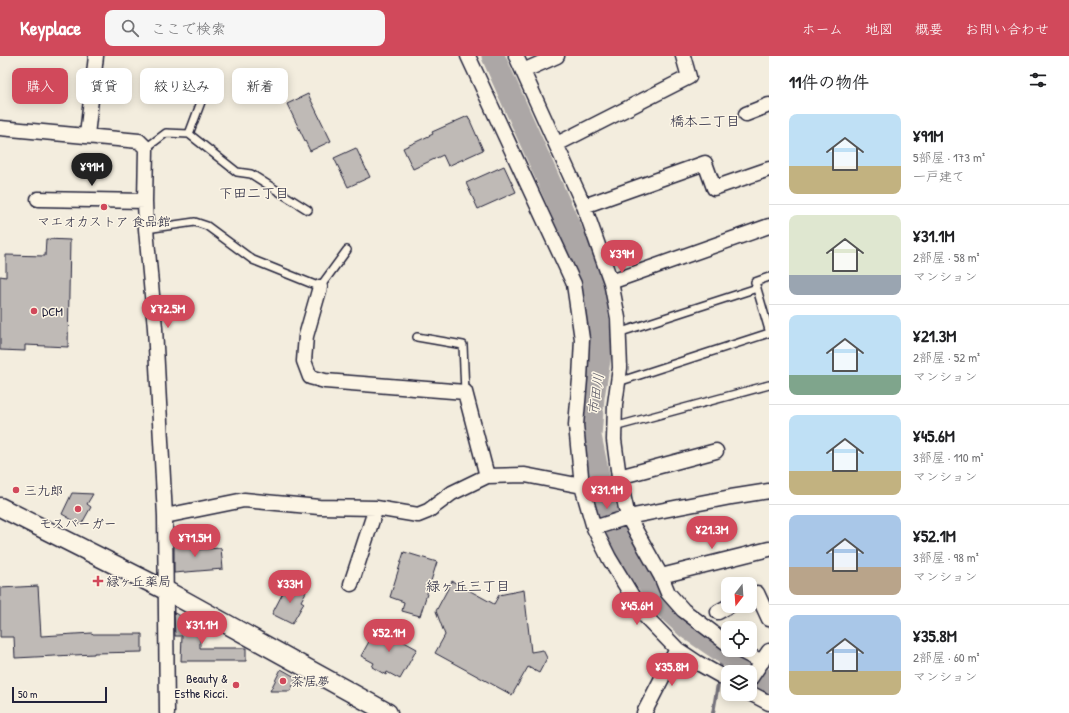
<!DOCTYPE html>
<html lang="ja">
<head>
<meta charset="utf-8">
<style>
  body { margin:0; font-family:"Patrick Hand","Klee One",sans-serif; background:#f6f6f6; color:#202124; height:100vh; display:flex; flex-direction:column; font-size:15px; white-space:nowrap }
  * { box-sizing:border-box; margin:0 }
  p { font-size:13px; color:#757577 }
  .icon { flex:none; width:22px; height:22px; fill:none; stroke:currentColor; stroke-width:2; stroke-linecap:round; stroke-linejoin:round }
  .map { position:relative; flex:1; overflow:hidden }
  .drawer { display:flex; flex-direction:column; background:#fff; width:300px }
  .drawer>* { flex:none }
  .top-card { position:absolute; left:12px; top:12px; width:380px; height:36px; display:flex; gap:8px }
  .needle { width:26px; rotate:197deg }
  .tools { position:absolute; left:721px; top:521px; display:grid; gap:8px }
  .tools a { display:grid; place-items:center; width:36px; height:36px; border-radius:8px; background:#fff; box-shadow:0 2px 10px #0003; font-size:20px }
  .scale { position:absolute; left:12px; bottom:10px; width:95px; box-sizing:border-box; padding-left:4px; border:2px solid #22223b; border-top:0; font-size:11px; line-height:14px; white-space:nowrap; color:#22223b; -webkit-text-stroke:3px #fcf5e5; paint-order:stroke }
  .price { position:absolute; translate:-50% -34px; padding:0 9px; border-radius:14px; background:#d1495b; color:#fff; font-size:13px; line-height:26px; filter:drop-shadow(0 1px 2px #0008) }
  .price::after { content:''; position:absolute; left:50%; top:24px; width:12px; height:9px; margin-left:-6px; background:inherit; clip-path:polygon(0 0,100% 0,50% 100%) }
  .price.current { background:#222; color:#fff }
  ul { padding:0; list-style:none }
  li { display:flex; align-items:center; gap:12px; height:100px; padding:0 20px }
  li+li { border-top:1px solid #e0e0e0 }
  li span { display:grid; place-items:center; flex:none; width:112px; height:80px; border-radius:8px; color:#555 }
  li>.icon { margin-inline-start:auto }
  span .icon { width:48px; height:48px; fill:#fffc; stroke-width:1 }
  li b { font-size:17px }
  h2 { display:flex; justify-content:space-between; align-items:center; height:48px; padding:0 20px; font-size:17px }
  .chip { padding:0 14px; border-radius:8px; background:#fff; box-shadow:0 2px 10px #0003; font-size:14px; line-height:36px }
  .chip.current { background:#d1495b; color:#fff }
  header { display:flex; align-items:center; gap:24px; box-sizing:border-box; height:56px; padding:0 20px; background:#d1495b; color:#fff }
  header strong { font-size:19px }
  nav { display:flex; gap:22px; margin-inline-start:auto; font-size:14px }
  .search { width:280px; height:36px; background:#f6f6f6; display:flex; align-items:center; gap:10px; box-sizing:border-box; padding:0 14px; border-radius:8px; color:#757577; font-size:15px }
  main { display:flex; flex:1; min-height:0 }
  .map>svg:first-child { display:block }
  .lines { fill:none; stroke-linecap:round; stroke-linejoin:round }
  .stream { stroke:#75727b; stroke-width:4 }
  .river { stroke:#aca7a6; stroke-width:23 }
  .building { fill:#bfbab6; stroke:#22223b }
  .service-casing { stroke:#22223b; stroke-width:10 }
  .minor-casing { stroke:#22223b; stroke-width:17 }
  .tertiary-casing { stroke:#22223b; stroke-width:21 }
  .service { stroke:#fcf5e5; stroke-width:7 }
  .minor { stroke:#fcf5e5; stroke-width:14 }
  .tertiary { stroke:#fcf5e5; stroke-width:18 }
  .poi-dot { fill:#d1495b; stroke:#fcf5e5; stroke-width:1.5 }
  .labels { text-anchor:middle; dominant-baseline:central; stroke-width:3; stroke-linejoin:round; paint-order:stroke }
  .poi-label { font-size:13px; fill:#22223b; stroke:#fcf5e5; text-anchor:start }
  .neighbourhood-label { font-size:14px; fill:#22223b; stroke:#fcf5e5 }
  .water-label { font-size:14px; font-style:italic; fill:#525160; stroke:#fcf5e5 }
</style>
</head>
<body>
<header>
<strong>Keyplace</strong>
<div class="search"><svg class="icon" aria-label="search" viewBox="0 0 24 24"><circle cx="10" cy="10" r="6"/><path d="M15 15l6 6"/></svg>ここで検索</div>
<nav><a>ホーム</a><a>地図</a><a>概要</a><a>お問い合わせ</a></nav>
</header>
<main>
<div class="map">
<svg width="769" height="657" viewBox="0 0 769 657">
  <rect width="100%" height="100%" fill="#f3edde"/>
  <filter id="ink" filterUnits="userSpaceOnUse"><feTurbulence type="fractalNoise" baseFrequency=".025" numOctaves="2"/><feDisplacementMap in="SourceGraphic" scale="8" xChannelSelector="R" yChannelSelector="G"/><feConvolveMatrix kernelMatrix="1 2 1 2 8 2 1 2 1" color-interpolation-filters="sRGB"/></filter>
  <g filter="url(#ink)">
    <g class="lines">
      <path class="stream" d="M720,615L723,596
        M713,657L719,622"/>
      <path class="river" d="M493,0L593,224L601,292L593,341L590,380L605,453L625,492L662,548L688,572L769,627"/>
    </g>
    <path class="building" d="M308,38L331,85L310,95L287,48Z
      M468,60L483,94L448,110L443,99L413,113L403,92L433,78L432,76Z
      M356,92L370,121L348,131L334,102Z
      M504,110L516,136L478,153L466,127Z
      M46,183L70,184L68,291L25,289V295L0,294V220L6,221V199L45,200Z
      M72,437L93,438L87,448L91,451L81,469L62,458Z
      M190,481L191,494L221,492L223,513L174,517V482Z
      M404,496L437,506L420,560L402,555L404,546L390,541Z
      M452,525L494,548L499,539L524,534L531,596L543,594L547,602L539,617L528,611L512,639L435,597L445,579L436,555Z
      M288,527L306,536L301,545L304,547L292,568L272,558Z
      M38,530L41,580L92,577L93,578H142V596L94,597V598L15,602L14,581H0V532Z
      M174,557L200,568V592H246V605H181L182,580H175Z
      M377,571L417,593L400,623L387,616L386,619L372,611L374,607L361,600Z
      M281,613L297,622L290,635H270Z"/>
    <g class="lines">
      <defs>
        <path id="service" d="M189,78L204,38
          M146,92L166,77L189,78L237,116L251,118L308,154
          M146,173L195,166L207,170L253,204L320,231L347,194
          M769,221L755,226L769,274
          M618,277L757,232
          M417,281L463,289L465,336
          M618,326L769,277
          M614,371L769,329"/>
        <path id="minor" d="M468,0L574,228L582,283L580,323L576,369L582,430L594,472L609,502L643,558L677,593L698,607L728,624
          M516,0L584,150L611,226L618,262L620,312L615,348L614,384L619,421L628,461L661,520L668,537L683,554L728,588
          M523,15L557,0
          M746,58L769,49
          M0,72L139,85L146,92L145,145L146,173L155,272L165,460L167,657
          M87,79L96,0
          M557,88L689,21L683,0
          M38,143L145,145
          M584,150L705,107L714,132L769,113
          M611,226L769,170
          M320,231L306,280L304,305L310,321L325,325L465,336L487,420
          M619,421L716,395
          M165,460L244,444L319,451L376,452L418,459L428,455L452,437L487,420L525,419L582,430
          M594,472L628,461L731,441L769,435
          M661,520L769,493
          M351,528L376,452
          M750,540L757,537L769,563
          M718,556L729,550
          M739,594L762,606
          M750,623L769,595
          M750,637L769,647
          M644,657L677,593"/>
        <path id="tertiary" d="M0,451L167,535L388,657"/>
      </defs>
      <use href="#service" class="service-casing"/>
      <use href="#minor" class="minor-casing"/>
      <use href="#tertiary" class="tertiary-casing"/>
      <use href="#service" class="service"/>
      <use href="#minor" class="minor"/>
      <use href="#tertiary" class="tertiary"/>
    </g>
  </g>
  <g class="poi-dot">
    <circle cx="104" cy="151" r="4"/>
    <circle cx="34" cy="255" r="4"/>
    <circle cx="16" cy="434" r="4"/>
    <circle cx="78" cy="453" r="4"/>
    <path d="M96 519h4v4h4v4h-4v4h-4v-4h-4v-4h4z"/>
    <circle cx="283" cy="625" r="4"/>
    <circle cx="236" cy="629" r="4"/>
  </g>
  <g class="labels">
    <g class="poi-label">
      <text x="104" y="165" text-anchor="middle">マエオカストア 食品館</text>
      <text x="42" y="255">DCM</text>
      <text x="24" y="434">三九郎</text>
      <text x="78" y="467" text-anchor="middle">モスバーガー</text>
      <text x="106" y="525">緑ヶ丘薬局</text>
      <text x="228" y="622" text-anchor="end">Beauty &amp;<tspan x="228" dy="15">Esthe Ricci.</tspan></text>
      <text x="291" y="625">茶居夢</text>
    </g>
    <g class="neighbourhood-label">
      <text x="705" y="64">橋本二丁目</text>
      <text x="254" y="136">下田二丁目</text>
      <text x="468" y="529">緑ヶ丘三丁目</text>
    </g>
    <g class="water-label">
      <text transform="translate(595 338) rotate(-82)">市田川</text>
    </g>
  </g>
</svg>
<div class="tools">
<a><svg class="needle" viewBox="-14 -14 28 28"><path d="M0-13l5 13h-10z" fill="#e53935"/><path d="M0 13l5-13h-10z" fill="#757577"/></svg></a>
<a><svg class="icon" aria-label="locate" viewBox="0 0 24 24"><circle cx="12" cy="12" r="6"/><path d="M12 2v4M12 18v4M2 12h4M18 12h4"/></svg></a>
<a><svg class="icon" aria-label="layers" viewBox="0 0 24 24"><path d="M12 4l9 5-9 5-9-5zM3 14l9 5 9-5"/></svg></a>
</div>
<div class="scale">50 m</div>
<b class="price current" style="left:92px;top:131px">¥91M</b>
<b class="price" style="left:622px;top:218px">¥39M</b>
<b class="price" style="left:168px;top:273px">¥72.5M</b>
<b class="price" style="left:607px;top:454px">¥31.1M</b>
<b class="price" style="left:712px;top:494px">¥21.3M</b>
<b class="price" style="left:195px;top:502px">¥71.5M</b>
<b class="price" style="left:290px;top:548px">¥33M</b>
<b class="price" style="left:637px;top:570px">¥45.6M</b>
<b class="price" style="left:202px;top:589px">¥31.1M</b>
<b class="price" style="left:389px;top:597px">¥52.1M</b>
<b class="price" style="left:672px;top:631px">¥35.8M</b>
<div class="top-card">
<a class="chip current">購入</a>
<a class="chip">賃貸</a>
<a class="chip">絞り込み</a>
<a class="chip">新着</a>
</div>
</div>
<section class="drawer">
<h2>11件の物件<svg class="icon" aria-label="filters" viewBox="0 0 24 24"><path d="M4 7h16M4 17h16"/><circle cx="9" cy="7" r="2"/><circle cx="15" cy="17" r="2"/></svg></h2>
<ul>
<li><span style="background:linear-gradient(#bfe0f5 65%,#c2b280 0)"><svg class="icon" aria-label="home" viewBox="0 0 24 24"><path d="M3 11l9-7 9 7M6 9v11h12V9"/></svg></span><div><b>¥91M</b><p>5部屋 · 173 m²</p><p>一戸建て</p></div></li>
<li><span style="background:linear-gradient(#dfe7d0 75%,#9aa5b1 0)"><svg class="icon" aria-label="home" viewBox="0 0 24 24"><path d="M3 11l9-7 9 7M6 9v11h12V9"/></svg></span><div><b>¥31.1M</b><p>2部屋 · 58 m²</p><p>マンション</p></div></li>
<li><span style="background:linear-gradient(#bfe0f5 75%,#7fa58c 0)"><svg class="icon" aria-label="home" viewBox="0 0 24 24"><path d="M3 11l9-7 9 7M6 9v11h12V9"/></svg></span><div><b>¥21.3M</b><p>2部屋 · 52 m²</p><p>マンション</p></div></li>
<li><span style="background:linear-gradient(#bfe0f5 70%,#c2b280 0)"><svg class="icon" aria-label="home" viewBox="0 0 24 24"><path d="M3 11l9-7 9 7M6 9v11h12V9"/></svg></span><div><b>¥45.6M</b><p>3部屋 · 110 m²</p><p>マンション</p></div></li>
<li><span style="background:linear-gradient(#a9c7e8 65%,#b9a48a 0)"><svg class="icon" aria-label="home" viewBox="0 0 24 24"><path d="M3 11l9-7 9 7M6 9v11h12V9"/></svg></span><div><b>¥52.1M</b><p>3部屋 · 98 m²</p><p>マンション</p></div></li>
<li><span style="background:linear-gradient(#a9c7e8 70%,#c2b280 0)"><svg class="icon" aria-label="home" viewBox="0 0 24 24"><path d="M3 11l9-7 9 7M6 9v11h12V9"/></svg></span><div><b>¥35.8M</b><p>2部屋 · 60 m²</p><p>マンション</p></div></li>
</ul>
</section>
</main>
</body>
</html>
